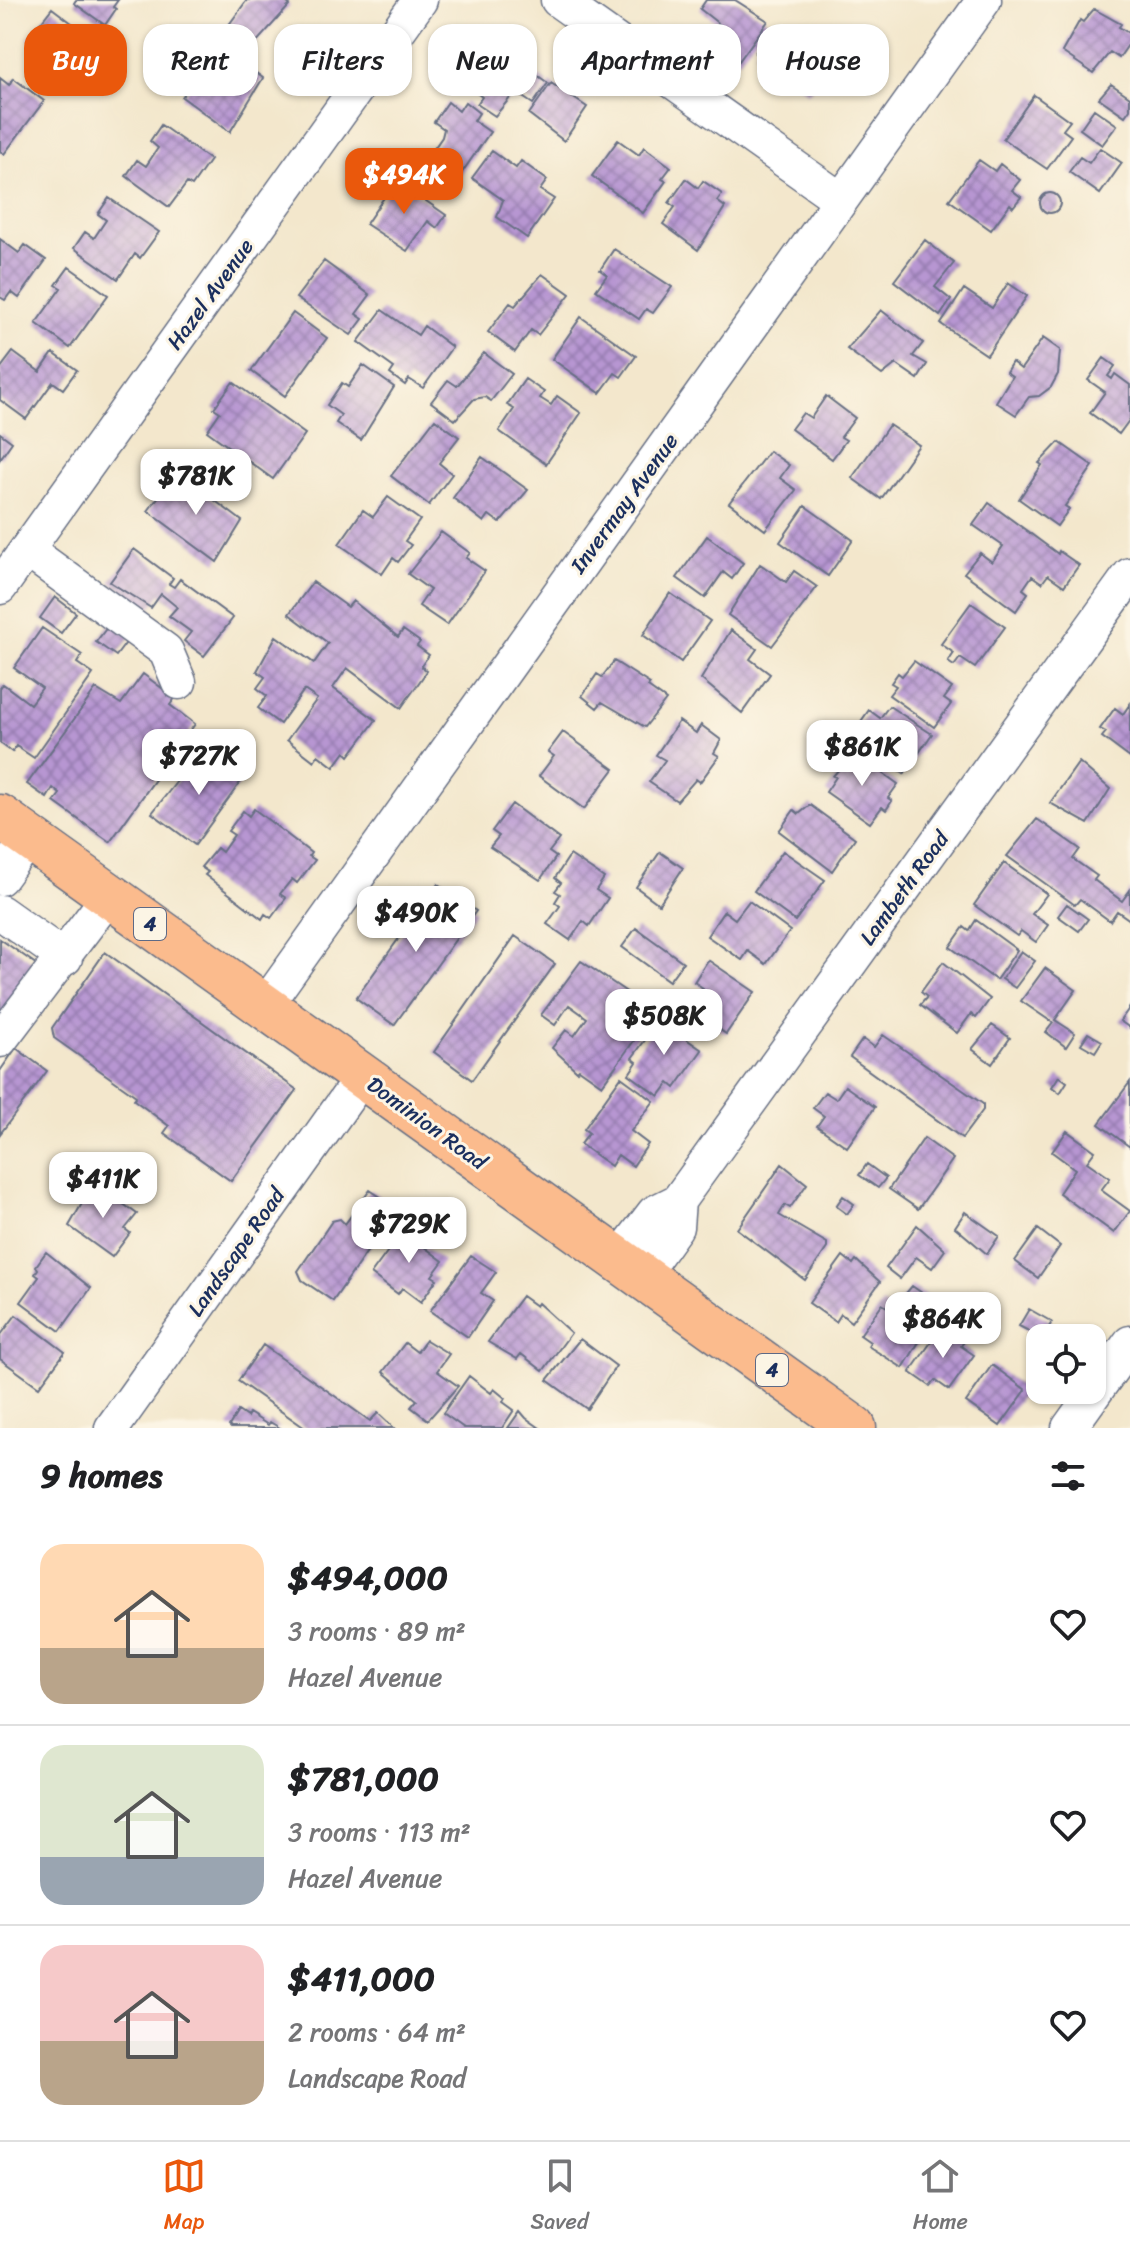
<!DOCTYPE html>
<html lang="en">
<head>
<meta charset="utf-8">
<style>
  body { margin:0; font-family:Sriracha,sans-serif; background:#f6f6f6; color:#202124; height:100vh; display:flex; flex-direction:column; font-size:30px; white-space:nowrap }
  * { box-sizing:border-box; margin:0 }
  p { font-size:26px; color:#757577 }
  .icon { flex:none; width:44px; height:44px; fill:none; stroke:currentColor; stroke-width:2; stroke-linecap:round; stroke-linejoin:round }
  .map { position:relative; height:1428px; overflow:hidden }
  .drawer { display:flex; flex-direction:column; background:#fff; flex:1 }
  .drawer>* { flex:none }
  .guide { position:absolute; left:24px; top:24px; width:1082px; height:72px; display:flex; gap:16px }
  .fabs { position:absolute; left:1026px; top:1324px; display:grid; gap:16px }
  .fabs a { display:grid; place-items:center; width:80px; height:80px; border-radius:16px; background:#fff; box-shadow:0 2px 6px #0004; font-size:40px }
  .price { position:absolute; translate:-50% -68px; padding:0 18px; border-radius:16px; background:#fff; color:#222; font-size:26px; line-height:52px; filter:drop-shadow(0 2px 4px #0008) }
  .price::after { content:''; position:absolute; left:50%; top:48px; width:24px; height:18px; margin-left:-12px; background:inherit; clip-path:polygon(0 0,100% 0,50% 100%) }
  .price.active { background:#ea580c; color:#fff }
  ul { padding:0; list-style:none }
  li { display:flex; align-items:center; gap:24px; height:200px; padding:0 40px }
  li+li { border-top:2px solid #e0e0e0 }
  li span { display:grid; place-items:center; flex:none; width:224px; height:160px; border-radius:24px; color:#555 }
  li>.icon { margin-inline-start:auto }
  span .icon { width:96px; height:96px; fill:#fffc; stroke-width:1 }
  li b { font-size:34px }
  h2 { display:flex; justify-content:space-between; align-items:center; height:96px; padding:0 40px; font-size:34px }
  .chip { padding:0 28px; border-radius:24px; background:#fff; box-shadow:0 2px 6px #0004; font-size:28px; line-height:72px }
  .chip.active { background:#ea580c; color:#fff }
  .menu { display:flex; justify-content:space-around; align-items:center; height:112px; border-top:2px solid #e0e0e0; background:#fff; font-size:22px; color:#757577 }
  .menu a { display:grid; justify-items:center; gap:4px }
  .menu .active { color:#ea580c }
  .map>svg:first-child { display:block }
  .building { fill:url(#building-cross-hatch) }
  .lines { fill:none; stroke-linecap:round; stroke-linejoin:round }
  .minor-casing { stroke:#676f84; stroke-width:37 }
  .major-casing { stroke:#676f84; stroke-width:47 }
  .minor { stroke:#fff; stroke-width:34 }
  .major { stroke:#fbbb8d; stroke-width:44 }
  .labels { text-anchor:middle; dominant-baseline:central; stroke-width:6; stroke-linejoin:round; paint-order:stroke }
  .shield { fill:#fcf5e5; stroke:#5e6a86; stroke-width:2 }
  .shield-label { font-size:20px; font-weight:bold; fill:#1b2f5e }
  .street-label { font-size:22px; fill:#1b2f5e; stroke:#fcf5e5 }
</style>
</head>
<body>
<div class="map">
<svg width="1130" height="1428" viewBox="0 0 1130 1428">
  <defs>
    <pattern id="building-cross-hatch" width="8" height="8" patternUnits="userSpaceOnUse" patternTransform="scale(2)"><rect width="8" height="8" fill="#b796d2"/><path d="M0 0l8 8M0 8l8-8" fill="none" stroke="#947bae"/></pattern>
  </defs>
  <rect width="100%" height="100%" fill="#fcf5e5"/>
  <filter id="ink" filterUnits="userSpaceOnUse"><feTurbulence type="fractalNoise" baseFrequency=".0125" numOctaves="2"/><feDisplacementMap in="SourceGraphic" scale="16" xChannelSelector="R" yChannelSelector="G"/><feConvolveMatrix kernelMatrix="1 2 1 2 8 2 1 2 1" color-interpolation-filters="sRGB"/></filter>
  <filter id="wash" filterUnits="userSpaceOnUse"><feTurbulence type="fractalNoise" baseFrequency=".006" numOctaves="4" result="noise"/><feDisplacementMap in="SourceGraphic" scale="32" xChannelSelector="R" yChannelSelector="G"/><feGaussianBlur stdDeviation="1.8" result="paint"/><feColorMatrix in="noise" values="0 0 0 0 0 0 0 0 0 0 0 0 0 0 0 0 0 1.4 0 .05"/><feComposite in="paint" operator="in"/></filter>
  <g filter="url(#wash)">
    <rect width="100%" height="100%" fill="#f3e7cc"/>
    <g id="blocks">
      <path class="building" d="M76,0H118L113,7L116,9L105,25L74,3Z
        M247,0H282L290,5L254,45L228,26Z
        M706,0H735L768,21L739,61L719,47L729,32L700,9Z
        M52,8L89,36L68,64L59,57L56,60L28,39Z
        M1094,9L1121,24L1119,27L1130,34V42L1119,58L1110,52L1093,73L1062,52L1080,20L1083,22Z
        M809,28L840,51L831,62L839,67L828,83L822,79L808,93L755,53L769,33L792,50Z
        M495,45L548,83L533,104L515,92L495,116L477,104L482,97L462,82L475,56L484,60Z
        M219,46L263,78L230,132L182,97L194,80L203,87L216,69L207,63Z
        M0,78L9,85L13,78L44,101L4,154L0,151Z
        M551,83L587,107L564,141L529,114Z
        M1111,84L1130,97V109L1125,116L1099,98Z
        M1034,95L1070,121L1063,130L1071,136L1047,169L1003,139Z
        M448,102L459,111L465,102L479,113L474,121L490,132L454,184L424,163L442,137L444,129L434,122Z
        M1094,109L1117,125L1102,145L1080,129Z
        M161,125L210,160L192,186L187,183L169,207L126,176L137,160L146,166L158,148L150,141Z
        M618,140L639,155L644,147L671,167L662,179L666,181L643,213L592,176Z
        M1100,148L1122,163L1100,194L1069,172L1080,157L1089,163Z
        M492,151L516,168L521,161L547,180L540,190L554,199L527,238L497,217L503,200L472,178Z
        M979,160L995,171L1000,164L1020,180L1012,190L1021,197L1013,207L1010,204L991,230L949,200Z
        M686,179L698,188L703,181L722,194L717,201L725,207L698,250L663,224L675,207L669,203Z
        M396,180L446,215L437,228L428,221L407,251L366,224Z
        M1040 203a10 10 0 1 1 20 0a10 10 0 1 1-20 0Z
        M109,198L159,232L140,258L135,254L118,279L74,248L85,232L94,238L106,220L98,214Z
        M0,239L19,253L25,245L46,260L19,298L11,292L5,300L0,297Z
        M925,240L954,263L935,287L951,300L940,316L894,281Z
        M614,249L672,287L653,313L646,309L639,319L596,290L607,275L600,270Z
        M324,261L370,295L356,314L363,319L351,335L296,298Z
        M69,267L108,295L70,348L36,323L61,288L56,285Z
        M542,274L570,294L538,335L531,330L515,352L488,332L510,303L515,306Z
        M1008,283L1027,296L987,355L941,324L964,289L992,308Z
        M382,310L418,335L424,326L452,347L423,388L409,379L405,385L390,374L394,368L358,342Z
        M881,310L923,343L913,356L927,364L918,379L896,364L882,375L847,349Z
        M293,313L327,338L285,396L251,371Z
        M581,317L636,356L621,377L615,373L600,393L552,359Z
        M1043,338L1060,350L1058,374L1051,387L1039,396L1029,397L1016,415L996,402L1012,376L1006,372L1012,362L1021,369Z
        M13,352L40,372L53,353L77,370L63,389L53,382L26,419L0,400V369Z
        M484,353L512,374L491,401L485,397L474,399L455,420L431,402L448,380L457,386Z
        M1104,358L1115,366L1108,376L1112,379L1115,374L1130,385V419L1119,434L1090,413L1105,392L1088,380Z
        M363,365L394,387L361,440L336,423L341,415L327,405L342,383L348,387Z
        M525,379L544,392L540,398L551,405L557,396L581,413L546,464L499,431L514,409L507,405Z
        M233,382L305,434L273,479L207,431L220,412L214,408Z
        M826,396L855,418L841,437L846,440L832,459L791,429L803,413L811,418Z
        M435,419L459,437L439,463L452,474L429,505L391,476Z
        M889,425L919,445L881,499L852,478Z
        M0,433L12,442L0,459Z
        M1059,442L1093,466L1065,506L1069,509L1057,526L1019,499L1042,465L1039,463Z
        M769,451L789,465L780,478L796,490L765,530L729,503Z
        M482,457L528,490L500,523L489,515L484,522L453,498Z
        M177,472L242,521L217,562L148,511Z
        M388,497L420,520L405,541L411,545L398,562L393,558L382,574L339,544L363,510L373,517Z
        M989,503L1058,554L1059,551L1079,565L1064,586L1048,575L1042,583L1032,576L1023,589L1028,593L1016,611L964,573L980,553L992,562L1003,546L973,525Z
        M805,506L853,540L828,576L780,542Z
        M441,532L470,553L466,558L485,571L447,625L419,606L430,590L408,574Z
        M707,536L743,563L732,579L723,572L705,598L677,578Z
        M134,549L173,578L169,584L174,587L180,579L233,618L204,656L184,641L191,632L169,616L177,607L161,594L151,608L110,582Z
        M760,564L786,582L794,571L817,587L772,646L728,615Z
        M313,582L348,607L353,601L398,637L403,630L420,642L417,646L429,655L421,666L427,671L401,708L347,668L333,688L376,720L349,756L345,752L334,767L318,755L314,761L287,740L317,699L304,690L280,724L258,708L267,696L257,688L265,677L257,671L276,636L314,663L328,643L289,614Z
        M670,593L710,621L681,662L643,635Z
        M55,597L76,613L61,633L40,618Z
        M971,603L1005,627L975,668L960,658L954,666L948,662L954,653L941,644Z
        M111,622L131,636L116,656L96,642Z
        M42,628L82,655L77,663L93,674L34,758L16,746L12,752L0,743V688L3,684L30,704L42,688L14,668Z
        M731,630L757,649L750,659L770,674L742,713L701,679Z
        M614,661L650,684L648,687L666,700L645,727L602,702L597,708L582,696L597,674L602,677Z
        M914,661L952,688L944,699L951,704L934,727L889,695L896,686L891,683L898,673L902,676Z
        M143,674L175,698L170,705L195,724L110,842L54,802L60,794L53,788L47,798L27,784L96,689L121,704Z
        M1130,704V758L1102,737L1106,732L1100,729L1115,708L1123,714Z
        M889,706L932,734L904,774L861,743L868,734L857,727L869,710L880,718Z
        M679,721L696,733L701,725L721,740L714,753L719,756L700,782L696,779L677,801L649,782L665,760L656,755Z
        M563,732L614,769L584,809L539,776L554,756L548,752Z
        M854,752L898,784L888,798L892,801L886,810L882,807L870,823L826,792L836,777L833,776Z
        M220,754L247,773L195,845L152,813L196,757L211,767Z
        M1079,762L1110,789L1088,824L1050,803Z
        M512,804L559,839L549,852L556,857L540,880L490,847L499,836L492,831Z
        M810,805L855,838L832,871L779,831L794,810L799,814Z
        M254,809L311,853L309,856L315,860L297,883L292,879L280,894L286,898L271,918L265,914L262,919L205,875L208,872L201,867L217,848L222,852L234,835L228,831L243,811L249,816Z
        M1037,819L1080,849L1073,859L1097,876L1094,880L1122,901L1130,890V920L1117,911L1110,921L1080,899L1075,905L1007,856Z
        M783,851L825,880L795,921L754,891Z
        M660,852L683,868L659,904L636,887Z
        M570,855L604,878L596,890L608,898L589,926L583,921L570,940L547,924L560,906L555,902L560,894L555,891L561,883L555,878Z
        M1004,863L1047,894L1032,914L1048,925L1036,942L1021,931L1017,936L974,905Z
        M438,884L476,911L394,1025L356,998Z
        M749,901L790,931L766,964L748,951L742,960L707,936L724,911L735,919Z
        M1067,904L1088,919L1079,931L1058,916Z
        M976,920L1017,950L996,980L950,947L964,927L969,931Z
        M636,928L683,962L669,981L622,947Z
        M515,936L555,964L472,1080L434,1052Z
        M0,939L40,967L0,1024Z
        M1021,951L1035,961L1015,988L1002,979Z
        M105,952L297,1090L231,1181L164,1133L169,1126L134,1100L136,1096L54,1038L52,1028Z
        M708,960L755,992L726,1034L693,1011L703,988L694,982Z
        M581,961L650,1008L641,1020L646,1024L602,1085L579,1069L577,1071L552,1048L566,1030L574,1036L587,1018L569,1005L555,1025L541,1015Z
        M943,962L990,999L976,1018L971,1014L957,1033L920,1005L927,997L921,992Z
        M1045,968L1076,990L1055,1020L1075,1033L1066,1047L1046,1032L1053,1023L1021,1001Z
        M1130,1007V1028L1120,1021Z
        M665,1013L684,1027L679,1034L702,1050L675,1088L669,1083L659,1096L629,1074L637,1062L632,1058Z
        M992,1025L1010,1038L992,1064L972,1049Z
        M1088,1033L1102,1041L1095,1052L1081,1044Z
        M883,1035L983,1104V1110L962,1138L850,1057L863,1039L874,1047Z
        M16,1048L47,1071L0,1134V1071Z
        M1059,1076L1067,1082L1060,1093L1052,1087Z
        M621,1077L654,1101L631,1131L648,1144L633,1166L618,1155L611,1166L580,1144L589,1133L584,1129Z
        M1130,1082V1147L1099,1124Z
        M845,1086L875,1107L847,1147L817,1126L824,1116L813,1108L825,1092L836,1099Z
        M1067,1131L1095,1151L1087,1162L1110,1178L1101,1190L1130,1211L1114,1233L1059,1193L1075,1169L1052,1152Z
        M924,1138L953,1159L918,1209L889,1189Z
        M782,1164L807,1184L790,1208L785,1205L779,1215L827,1243V1248L805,1280L737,1229Z
        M867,1164L886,1178L878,1188L859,1175Z
        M94,1183L137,1214L125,1229L130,1233L112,1257L69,1226Z
        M370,1190L397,1208L333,1301L302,1280L298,1271L332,1221L340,1219L345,1224Z
        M843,1196L854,1204L847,1214L836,1206Z
        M965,1212L999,1236L987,1254L955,1227Z
        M407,1225L428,1239L423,1246L443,1261L432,1276L437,1279L421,1302L402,1288L398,1294L371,1274Z
        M917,1225L945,1250L932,1268L916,1257L900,1279L886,1268Z
        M1038,1229L1060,1246L1038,1278L1015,1261Z
        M46,1252L91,1288L60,1331L21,1302L39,1277L35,1274L38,1269L36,1266Z
        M471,1256L496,1272L481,1293L493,1301L468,1337L430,1311Z
        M843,1256L853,1264L856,1260L880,1282L851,1322L841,1314L836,1322L809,1303Z
        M912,1286L941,1306L903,1368L868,1346L870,1342L860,1335L882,1304L892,1310Z
        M522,1296L536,1306L538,1303L571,1333L543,1371L521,1354L517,1359L488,1342Z
        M1029,1309L1052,1322L1042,1338L1019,1326Z
        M16,1315L65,1352L39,1387L0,1359V1336Z
        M949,1329L965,1340L961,1346L974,1355L949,1390L935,1380L930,1386L910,1372L939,1331L945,1335Z
        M580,1339L616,1366L587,1409L547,1380Z
        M426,1340L449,1354L437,1371L458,1386L428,1420L411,1407L417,1400L383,1372L405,1343L417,1352Z
        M263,1345L370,1421L378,1413L394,1428H305L238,1381Z
        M992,1365L1026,1390L1000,1426L966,1402Z
        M469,1376L491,1393L494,1389L505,1398L503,1402L514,1410L502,1428H464L443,1413Z
        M238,1411L247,1417L249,1413L268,1425L270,1422L280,1428H231L229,1426Z
        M520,1411L526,1418L540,1428H508Z"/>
    </g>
  </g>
  <g filter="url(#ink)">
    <use href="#blocks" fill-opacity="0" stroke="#676f84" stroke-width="2"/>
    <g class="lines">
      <defs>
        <path id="minor" d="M558,0L841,200
          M27,550L166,651L179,682
          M0,587L420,0
          M0,878L29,838
          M0,912L65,958
          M264,1007L984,0
          M0,1040L109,896
          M618,1260L654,1213L678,1201L1130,575
          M641,1276L676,1227L678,1201
          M112,1428L362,1077
          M1069,1428L1130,1343"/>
        <path id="major" d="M0,817L854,1428"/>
      </defs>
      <use href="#minor" class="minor-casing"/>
      <use href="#major" class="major-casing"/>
      <use href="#minor" class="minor"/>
      <use href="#major" class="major"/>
    </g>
  </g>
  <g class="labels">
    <g class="shield">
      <rect x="134" y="908" width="32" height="32" rx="6"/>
      <rect x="756" y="1354" width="32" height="32" rx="6"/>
    </g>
    <g class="shield-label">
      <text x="150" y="924">4</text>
      <text x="772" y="1370">4</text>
    </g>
    <g class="street-label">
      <text transform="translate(210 294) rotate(-54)">Hazel Avenue</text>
      <text transform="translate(624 503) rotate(-54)">Invermay Avenue</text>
      <text transform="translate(904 888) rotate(-54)">Lambeth Road</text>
      <text transform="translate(427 1123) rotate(36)">Dominion Road</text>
      <text transform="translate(236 1252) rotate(-55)">Landscape Road</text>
    </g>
  </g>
</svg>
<div class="fabs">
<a><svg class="icon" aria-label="locate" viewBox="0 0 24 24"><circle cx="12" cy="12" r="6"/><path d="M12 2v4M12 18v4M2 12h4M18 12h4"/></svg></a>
</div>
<b class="price active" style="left:404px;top:216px">$494K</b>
<b class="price" style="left:196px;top:517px">$781K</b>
<b class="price" style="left:862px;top:788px">$861K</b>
<b class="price" style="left:199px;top:797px">$727K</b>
<b class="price" style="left:416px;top:954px">$490K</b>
<b class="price" style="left:664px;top:1057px">$508K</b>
<b class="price" style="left:103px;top:1220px">$411K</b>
<b class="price" style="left:409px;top:1265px">$729K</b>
<b class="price" style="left:943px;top:1360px">$864K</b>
<div class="guide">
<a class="chip active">Buy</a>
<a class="chip">Rent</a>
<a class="chip">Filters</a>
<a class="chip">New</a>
<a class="chip">Apartment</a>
<a class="chip">House</a>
</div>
</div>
<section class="drawer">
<h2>9 homes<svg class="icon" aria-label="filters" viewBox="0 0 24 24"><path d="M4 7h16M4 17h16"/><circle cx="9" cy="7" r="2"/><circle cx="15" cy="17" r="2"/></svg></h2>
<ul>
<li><span style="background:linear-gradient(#ffd9b3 65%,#b9a48a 0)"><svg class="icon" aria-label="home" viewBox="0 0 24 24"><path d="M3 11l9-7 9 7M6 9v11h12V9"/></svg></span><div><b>$494,000</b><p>3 rooms · 89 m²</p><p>Hazel Avenue</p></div><svg class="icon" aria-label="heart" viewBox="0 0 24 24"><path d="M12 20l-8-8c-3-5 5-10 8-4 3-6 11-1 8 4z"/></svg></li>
<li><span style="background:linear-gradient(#dfe7d0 70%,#9aa5b1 0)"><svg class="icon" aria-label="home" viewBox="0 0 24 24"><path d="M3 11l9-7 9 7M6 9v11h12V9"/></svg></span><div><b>$781,000</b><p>3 rooms · 113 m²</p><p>Hazel Avenue</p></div><svg class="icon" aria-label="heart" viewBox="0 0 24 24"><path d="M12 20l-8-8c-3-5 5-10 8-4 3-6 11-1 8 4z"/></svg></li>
<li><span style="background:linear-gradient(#f6c9c9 60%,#b9a48a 0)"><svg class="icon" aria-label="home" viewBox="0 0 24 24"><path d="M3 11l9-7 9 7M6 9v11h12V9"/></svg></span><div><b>$411,000</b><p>2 rooms · 64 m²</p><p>Landscape Road</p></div><svg class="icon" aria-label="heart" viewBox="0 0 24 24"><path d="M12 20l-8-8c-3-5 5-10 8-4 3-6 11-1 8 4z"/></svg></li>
</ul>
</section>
<nav class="menu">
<a class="active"><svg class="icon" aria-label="map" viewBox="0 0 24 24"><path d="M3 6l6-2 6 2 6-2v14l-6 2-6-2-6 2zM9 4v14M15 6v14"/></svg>Map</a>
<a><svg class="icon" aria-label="saved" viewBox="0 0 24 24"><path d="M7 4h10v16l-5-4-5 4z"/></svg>Saved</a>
<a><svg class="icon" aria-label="home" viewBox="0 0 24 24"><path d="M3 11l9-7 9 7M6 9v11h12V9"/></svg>Home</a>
</nav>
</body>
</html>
